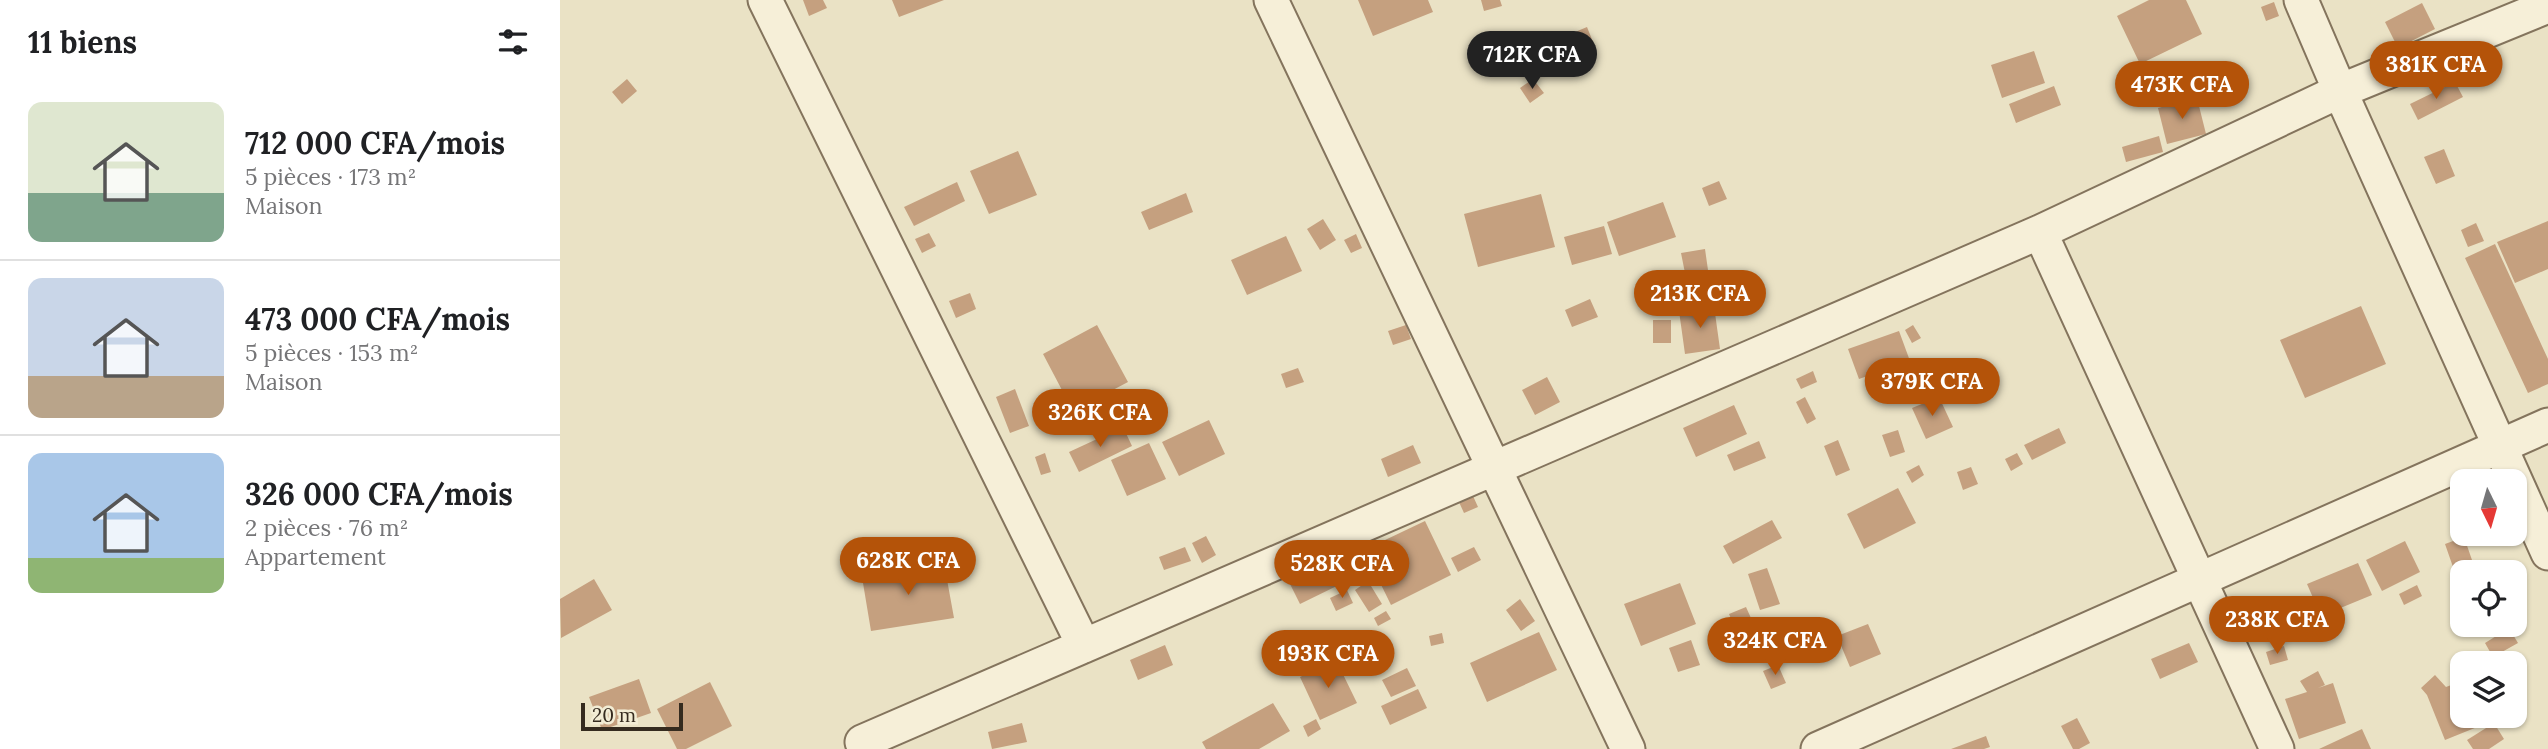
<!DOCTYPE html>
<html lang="fr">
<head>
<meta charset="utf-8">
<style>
  body { margin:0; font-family:Lora,serif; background:#f2f2f2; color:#202124; height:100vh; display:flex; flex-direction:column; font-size:26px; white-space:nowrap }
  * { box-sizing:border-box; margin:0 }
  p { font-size:23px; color:#757577 }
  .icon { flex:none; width:38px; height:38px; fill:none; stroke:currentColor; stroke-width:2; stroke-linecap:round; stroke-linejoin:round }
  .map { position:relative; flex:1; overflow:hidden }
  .drawer { display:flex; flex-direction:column; background:#fff; width:560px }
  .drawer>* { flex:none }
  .needle { width:46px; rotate:175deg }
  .tools { position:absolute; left:1890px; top:469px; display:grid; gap:14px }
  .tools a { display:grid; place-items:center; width:77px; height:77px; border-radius:14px; background:#fff; box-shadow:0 2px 5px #0004; font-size:35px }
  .scale { position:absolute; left:21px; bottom:18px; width:102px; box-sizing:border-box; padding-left:7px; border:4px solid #352b1f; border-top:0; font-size:19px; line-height:24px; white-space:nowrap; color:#352b1f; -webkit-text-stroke:5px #f2ecd4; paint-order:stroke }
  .price { position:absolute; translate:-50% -60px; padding:0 16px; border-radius:24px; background:#b45309; color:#fff; font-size:23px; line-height:46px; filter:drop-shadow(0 2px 4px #0008) }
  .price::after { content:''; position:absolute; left:50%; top:42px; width:21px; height:16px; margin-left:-10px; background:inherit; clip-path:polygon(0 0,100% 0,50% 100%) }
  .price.selected { background:#222; color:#fff }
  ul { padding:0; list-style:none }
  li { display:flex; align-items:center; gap:21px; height:175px; padding:0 28px }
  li+li { border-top:2px solid #e0e0e0 }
  li span { display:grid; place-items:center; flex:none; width:196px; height:140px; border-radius:14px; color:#555 }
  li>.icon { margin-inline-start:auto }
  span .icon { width:84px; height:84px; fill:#fffc; stroke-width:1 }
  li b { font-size:30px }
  h2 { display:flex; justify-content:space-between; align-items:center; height:84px; padding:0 28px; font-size:30px }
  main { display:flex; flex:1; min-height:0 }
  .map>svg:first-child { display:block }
  .building { fill:#c5a07f }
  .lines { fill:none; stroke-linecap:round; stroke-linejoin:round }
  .street-casing { stroke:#84745d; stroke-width:37 }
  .street { stroke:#f6efd8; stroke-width:33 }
</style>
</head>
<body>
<main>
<section class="drawer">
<h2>11 biens<svg class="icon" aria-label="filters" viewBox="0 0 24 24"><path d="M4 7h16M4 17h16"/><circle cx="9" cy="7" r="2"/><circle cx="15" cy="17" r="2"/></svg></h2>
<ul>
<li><span style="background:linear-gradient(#dfe7d0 65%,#7fa58c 0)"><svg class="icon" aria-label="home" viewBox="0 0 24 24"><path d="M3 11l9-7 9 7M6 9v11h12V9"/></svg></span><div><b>712 000 CFA/mois</b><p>5 pièces · 173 m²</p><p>Maison</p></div></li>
<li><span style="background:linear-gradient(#c9d6e8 70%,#b9a48a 0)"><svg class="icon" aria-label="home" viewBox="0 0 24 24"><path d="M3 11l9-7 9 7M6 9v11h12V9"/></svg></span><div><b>473 000 CFA/mois</b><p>5 pièces · 153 m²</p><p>Maison</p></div></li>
<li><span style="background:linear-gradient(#a9c7e8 75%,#8fb573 0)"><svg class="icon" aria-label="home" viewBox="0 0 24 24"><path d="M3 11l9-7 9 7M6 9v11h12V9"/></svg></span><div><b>326 000 CFA/mois</b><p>2 pièces · 76 m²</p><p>Appartement</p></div></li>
</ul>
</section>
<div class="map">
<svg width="1988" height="749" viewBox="0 0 1988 749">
  <rect width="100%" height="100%" fill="#eae2c5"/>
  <path class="building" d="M243,0H263L267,8L249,16Z
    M332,0H384L339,17Z
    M798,0H868L873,12L813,36Z
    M921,0H940L942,6L924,11Z
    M1589,0H1626L1642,34L1580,64L1557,16Z
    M1714,2L1719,16L1706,21L1701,7Z
    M1862,3L1875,29L1838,48L1825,22Z
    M1027,27L1035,47L984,69L975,49Z
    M1474,51L1485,83L1442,98L1431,65Z
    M67,79L77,91L62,104L52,92Z
    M973,79L984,93L970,103L960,88Z
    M1588,79L1595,96L1577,104L1569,87Z
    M1895,82L1903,97L1858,120L1850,104Z
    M1494,86L1501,105L1456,123L1449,104Z
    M1637,98L1646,134L1607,144L1598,108Z
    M1599,136L1603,152L1566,162L1562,147Z
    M1884,149L1895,176L1876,184L1864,157Z
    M458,151L477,195L429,214L410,171Z
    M1159,181L1167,199L1149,206L1142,188Z
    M397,182L405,201L354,226L344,207Z
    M626,193L633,212L589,230L581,212Z
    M981,194L995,247L918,267L904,214Z
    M1103,202L1116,237L1059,256L1047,222Z
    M763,219L776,240L760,250L747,229Z
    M1988,221V269L1955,283L1937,242Z
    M1916,223L1924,241L1908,247L1901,230Z
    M1044,226L1052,254L1012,265L1004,237Z
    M369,233L376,246L362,253L355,239Z
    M796,234L802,248L791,253L784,240Z
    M726,236L742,271L687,295L671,260Z
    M1935,244L1988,359V384L1968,393L1905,258Z
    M1145,249L1148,270L1125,273L1121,253Z
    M410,293L416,309L396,318L389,301Z
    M1030,299L1038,317L1012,327L1005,310Z
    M1154,306L1160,349L1125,354L1119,311Z
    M1801,306L1826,364L1745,398L1720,340Z
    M1093,320H1111V343H1093Z
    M537,325L568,382L513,411L483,354Z
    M846,325L851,339L833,345L828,331Z
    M1353,325L1361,338L1352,343L1345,330Z
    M1339,331L1350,361L1299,379L1288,349Z
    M738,368L744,382L726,388L721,374Z
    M1253,371L1257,382L1241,389L1236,379Z
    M987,377L1000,402L975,415L962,390Z
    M1341,378L1346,389L1328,397L1323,386Z
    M455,389L469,426L450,433L436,397Z
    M1245,397L1256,419L1247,424L1236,402Z
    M1379,397L1393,427L1366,439L1352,408Z
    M1174,405L1187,434L1136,457L1123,428Z
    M649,420L665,454L619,476L602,442Z
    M563,427L572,446L519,472L509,452Z
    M1499,428L1506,443L1472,460L1464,445Z
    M1338,430L1345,452L1330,457L1322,435Z
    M1278,440L1290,470L1276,476L1264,446Z
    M1199,441L1206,458L1174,471L1167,455Z
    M589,443L606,479L567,496L551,460Z
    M853,445L861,463L828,477L821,459Z
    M485,453L491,472L481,475L475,457Z
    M1457,453L1463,464L1451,471L1445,459Z
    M1359,465L1364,475L1352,483L1346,472Z
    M1411,467L1418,484L1403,490L1397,472Z
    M1338,488L1356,523L1304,549L1287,514Z
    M913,496L918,507L904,513L899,502Z
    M1212,520L1222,538L1173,564L1163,546Z
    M865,521L891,575L831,605L804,550Z
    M646,536L656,555L642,563L632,543Z
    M1904,537L1912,560L1893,567L1885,544Z
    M1845,541L1860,572L1822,591L1806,560Z
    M625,547L631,561L604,570L599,557Z
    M914,547L921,560L898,572L891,558Z
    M781,552L793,578L740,604L727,578Z
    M384,563L394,618L311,631L302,577Z
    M1798,563L1812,595L1761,616L1747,584Z
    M1207,568L1220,604L1200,610L1188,574Z
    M34,579L52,610L1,638L0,599Z
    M808,581L822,604L809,612L795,590Z
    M1120,583L1136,624L1081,646L1064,604Z
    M1857,585L1862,596L1844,605L1839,594Z
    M787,590L793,603L776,611L770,598Z
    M960,599L975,621L961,631L946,610Z
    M1186,607L1199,636L1182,644L1169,614Z
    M826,611L831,619L818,626L814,618Z
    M1308,624L1321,654L1290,667L1277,636Z
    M1233,626L1242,651L1223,658L1213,632Z
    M1949,628L1958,643L1933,657L1925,643Z
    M979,632L997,670L927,702L910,663Z
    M882,633L884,643L871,646L869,636Z
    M1131,640L1140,665L1118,672L1109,648Z
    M1629,643L1638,662L1600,679L1591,659Z
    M605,645L613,665L578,680L570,660Z
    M1724,646L1728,660L1710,665L1706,652Z
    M776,660L797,703L760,720L740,677Z
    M1218,665L1226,683L1211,689L1203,671Z
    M847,668L856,686L831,697L822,680Z
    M1758,671L1765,685L1758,688L1773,683L1786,723L1739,739L1725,699L1747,692L1740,681Z
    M1875,675L1886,687L1902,681V716H1935L1937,719L1885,740L1867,695L1861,688Z
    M79,679L91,713L42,730L29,697Z
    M150,682L172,726L126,749H117L97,709Z
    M858,689L867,708L830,725L821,706Z
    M713,703L730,731L699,749H646L642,742Z
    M1517,718L1530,743L1519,749H1513L1501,726Z
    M756,719L761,729L748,737L743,726Z
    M462,723L467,742L432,749L428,732Z
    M1934,723L1944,739L1929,749H1913L1907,740Z
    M1802,729L1811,749H1759Z
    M1426,736L1430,747L1424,749H1391Z"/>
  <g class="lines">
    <defs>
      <path id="street" d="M205,0L524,646
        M711,0L1068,749
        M1741,0L1780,91L1988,553
        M1480,232L1717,749
        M306,749L302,742L1480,232L1780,91L1988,6
        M1258,749L1988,425"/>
    </defs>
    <use href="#street" class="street-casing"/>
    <use href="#street" class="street"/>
  </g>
</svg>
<div class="tools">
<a><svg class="needle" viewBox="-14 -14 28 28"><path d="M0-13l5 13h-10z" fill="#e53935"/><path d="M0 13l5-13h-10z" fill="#757577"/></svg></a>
<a><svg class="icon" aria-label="locate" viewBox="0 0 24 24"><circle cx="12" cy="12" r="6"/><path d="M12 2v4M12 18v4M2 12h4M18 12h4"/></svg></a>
<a><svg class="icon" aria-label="layers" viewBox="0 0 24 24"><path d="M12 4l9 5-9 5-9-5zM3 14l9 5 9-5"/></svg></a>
</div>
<div class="scale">20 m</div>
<b class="price selected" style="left:972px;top:91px">712K CFA</b>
<b class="price" style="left:1876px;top:101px">381K CFA</b>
<b class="price" style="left:1622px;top:121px">473K CFA</b>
<b class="price" style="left:1140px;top:330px">213K CFA</b>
<b class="price" style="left:1372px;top:418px">379K CFA</b>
<b class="price" style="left:540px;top:449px">326K CFA</b>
<b class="price" style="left:348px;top:597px">628K CFA</b>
<b class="price" style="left:782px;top:600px">528K CFA</b>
<b class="price" style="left:1717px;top:656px">238K CFA</b>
<b class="price" style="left:1215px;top:677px">324K CFA</b>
<b class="price" style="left:768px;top:690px">193K CFA</b>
</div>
</main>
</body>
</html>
